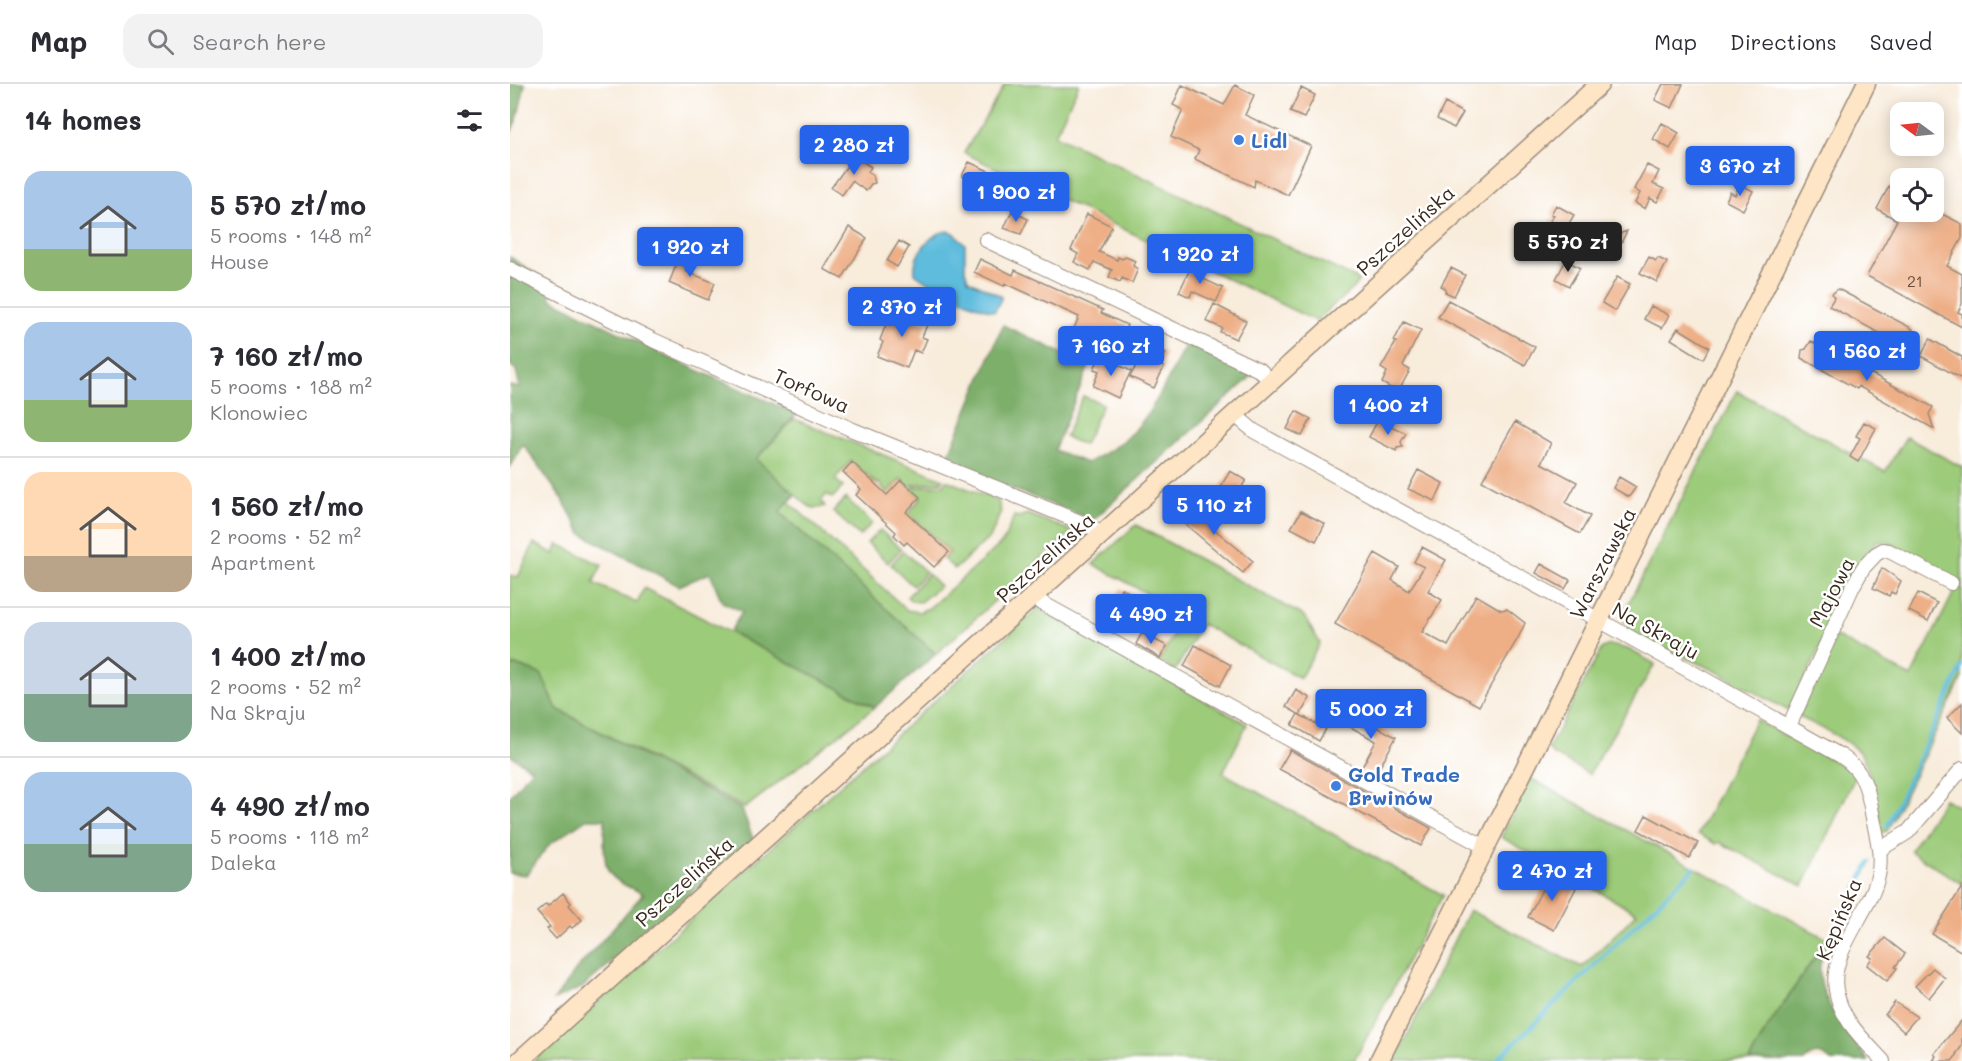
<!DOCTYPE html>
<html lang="en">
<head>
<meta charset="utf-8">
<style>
  body { margin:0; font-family:Mali,sans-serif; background:#f2f2f3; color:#2b2b33; height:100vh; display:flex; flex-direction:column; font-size:22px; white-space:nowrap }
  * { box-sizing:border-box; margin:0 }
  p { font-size:20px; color:#7c7c81 }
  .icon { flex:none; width:33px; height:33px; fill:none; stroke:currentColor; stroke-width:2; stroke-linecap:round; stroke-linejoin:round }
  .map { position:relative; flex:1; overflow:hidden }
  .drawer { display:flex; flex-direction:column; background:#fff; width:510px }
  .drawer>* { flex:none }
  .needle { width:39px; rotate:285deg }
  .fabs { position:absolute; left:1380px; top:18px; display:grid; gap:12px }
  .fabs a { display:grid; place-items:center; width:54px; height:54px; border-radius:12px; background:#fff; box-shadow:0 3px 15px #0003; font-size:30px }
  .price { position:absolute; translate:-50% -51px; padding:0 14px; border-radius:6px; background:#2563eb; color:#fff; font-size:20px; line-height:39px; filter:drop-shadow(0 2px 3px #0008) }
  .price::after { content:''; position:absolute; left:50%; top:36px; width:18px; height:14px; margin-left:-9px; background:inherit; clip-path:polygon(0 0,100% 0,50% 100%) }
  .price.active { background:#222; color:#fff }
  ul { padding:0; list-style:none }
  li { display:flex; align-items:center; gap:18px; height:150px; padding:0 24px }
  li+li { border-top:2px solid #e1e1e2 }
  li span { display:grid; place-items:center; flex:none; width:168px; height:120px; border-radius:18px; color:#555 }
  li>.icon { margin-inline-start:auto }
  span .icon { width:72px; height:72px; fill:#fffc; stroke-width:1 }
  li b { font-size:26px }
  h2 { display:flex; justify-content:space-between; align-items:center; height:72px; padding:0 24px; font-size:26px }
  header { display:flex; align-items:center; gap:36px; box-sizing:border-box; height:84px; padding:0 30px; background:#fff; border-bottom:2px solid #e1e1e2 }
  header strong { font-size:28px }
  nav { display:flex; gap:33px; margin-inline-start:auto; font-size:21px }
  .search { width:420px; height:54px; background:#f2f2f3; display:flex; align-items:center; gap:15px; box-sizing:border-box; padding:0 21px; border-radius:18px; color:#7c7c81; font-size:22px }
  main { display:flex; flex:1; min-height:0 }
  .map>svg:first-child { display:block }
  .green { fill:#9ccb7a; stroke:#6c7a4c; stroke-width:1.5 }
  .forest { fill:#7daf6a; stroke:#5c6c44; stroke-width:1.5 }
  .water { fill:#5fbcdd; stroke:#4d737e; stroke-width:1.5 }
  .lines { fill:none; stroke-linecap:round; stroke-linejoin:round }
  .stream { stroke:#5fbcdd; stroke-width:4 }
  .building { fill:#eeaf86 }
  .street-casing { stroke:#9a8b7c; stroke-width:16 }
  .secondary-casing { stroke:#9a8b7c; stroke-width:21 }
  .street { stroke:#fff; stroke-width:14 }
  .secondary { stroke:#fee5c5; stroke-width:18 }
  .shop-dot { fill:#3f7fe0; stroke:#fff; stroke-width:2 }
  .labels { text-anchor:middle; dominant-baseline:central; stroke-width:5; stroke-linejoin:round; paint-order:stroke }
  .number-label { font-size:16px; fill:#684b38 }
  .shop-label { font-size:20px; font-weight:bold; fill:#366cbe; stroke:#fff; text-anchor:start }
  .street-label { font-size:20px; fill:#3b2a1e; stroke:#fff }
</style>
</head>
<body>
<header>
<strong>Map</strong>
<div class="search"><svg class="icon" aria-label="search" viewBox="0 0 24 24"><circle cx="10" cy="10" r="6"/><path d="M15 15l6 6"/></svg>Search here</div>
<nav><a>Map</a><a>Directions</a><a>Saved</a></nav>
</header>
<main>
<section class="drawer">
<h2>14 homes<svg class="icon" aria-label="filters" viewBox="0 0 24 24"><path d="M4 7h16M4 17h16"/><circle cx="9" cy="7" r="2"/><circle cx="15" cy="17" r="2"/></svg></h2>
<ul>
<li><span style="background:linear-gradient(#a9c7e8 65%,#8fb573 0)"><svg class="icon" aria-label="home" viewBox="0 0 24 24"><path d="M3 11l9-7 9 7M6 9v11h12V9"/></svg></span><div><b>5 570 zł/mo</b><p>5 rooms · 148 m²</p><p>House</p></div></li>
<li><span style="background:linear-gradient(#a9c7e8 65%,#8fb573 0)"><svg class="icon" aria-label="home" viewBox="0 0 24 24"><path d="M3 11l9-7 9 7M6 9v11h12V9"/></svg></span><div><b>7 160 zł/mo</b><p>5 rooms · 188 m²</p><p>Klonowiec</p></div></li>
<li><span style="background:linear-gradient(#ffd9b3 70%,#b9a48a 0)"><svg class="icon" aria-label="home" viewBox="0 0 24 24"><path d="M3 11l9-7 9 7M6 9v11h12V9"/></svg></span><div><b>1 560 zł/mo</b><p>2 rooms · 52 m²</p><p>Apartment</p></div></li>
<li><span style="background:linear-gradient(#c9d6e8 60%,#7fa58c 0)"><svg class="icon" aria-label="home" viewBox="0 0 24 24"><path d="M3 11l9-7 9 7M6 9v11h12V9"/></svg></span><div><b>1 400 zł/mo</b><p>2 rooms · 52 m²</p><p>Na Skraju</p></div></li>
<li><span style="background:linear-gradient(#a9c7e8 60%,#7fa58c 0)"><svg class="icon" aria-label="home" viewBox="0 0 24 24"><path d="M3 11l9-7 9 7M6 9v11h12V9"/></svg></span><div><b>4 490 zł/mo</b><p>5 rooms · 118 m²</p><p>Daleka</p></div></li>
</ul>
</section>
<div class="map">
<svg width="1452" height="977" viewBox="0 0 1452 977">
  <rect width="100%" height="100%" fill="#fff"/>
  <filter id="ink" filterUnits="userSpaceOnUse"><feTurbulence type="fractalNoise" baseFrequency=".0167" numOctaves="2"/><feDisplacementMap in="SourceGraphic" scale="12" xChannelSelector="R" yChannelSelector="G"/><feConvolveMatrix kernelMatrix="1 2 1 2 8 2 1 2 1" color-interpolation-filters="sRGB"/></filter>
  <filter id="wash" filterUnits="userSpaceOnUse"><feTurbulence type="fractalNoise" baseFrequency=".008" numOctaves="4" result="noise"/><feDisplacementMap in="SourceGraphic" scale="24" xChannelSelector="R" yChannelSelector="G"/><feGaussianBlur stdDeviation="1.35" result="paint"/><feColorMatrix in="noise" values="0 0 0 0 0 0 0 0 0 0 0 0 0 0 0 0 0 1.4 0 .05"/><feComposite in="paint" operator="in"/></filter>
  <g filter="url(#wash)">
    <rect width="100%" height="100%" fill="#f8ecdb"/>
    <path class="green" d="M495,0H569L545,51L849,196L844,203L806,237L454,69Z
      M1227,307L1375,388L1396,353L1452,383V594L1377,747L1372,748C1369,731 1360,678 1349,668C1332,652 1308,643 1288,632L1325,552L1401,593L1444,508L1445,496L1378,458L1367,457L1356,470L1279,627L1206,587L1128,553L1116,545L1118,541L1111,534Z
      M573,312L593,320L574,361L555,353Z
      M284,335L433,395L432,398L402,401L400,403L391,395L377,409L369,399L367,400L341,377L325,395L333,403L322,414L317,410L311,417L315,422C302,428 295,420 286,411L279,418L397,526L409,528L419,524L493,458L504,432L509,433L518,430L562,447L426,570L269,428L246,375Z
      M436,396L488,417L491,427L481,452L445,485L433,475L440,468L398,429L411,414L402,405L404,403L434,401Z
      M336,414L362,439L350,452L323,428Z
      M626,441L794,532L810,559L790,594L692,540L665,587L649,577L675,530L583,480Z
      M370,446L391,465L378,479L357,459Z
      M24,459L44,470L48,460L92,481L83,499L127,519L134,504L365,623L235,724L47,625L31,590L6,581L0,583V491L8,493Z
      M393,467L416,488L403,502L381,481Z
      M418,490L430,502L410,518L402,517L397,513Z
      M528,524L737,640L713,689L933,811L844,977H23Z
      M1100,561L1118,565L1145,580L1079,690L1044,671L1038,665L1092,564Z
      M1246,636L1347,689L1293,802L1209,758L1206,760L1188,750Z
      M1020,694L1317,855L1258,943L1239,977H885L959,826L1072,883L1127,829L991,753Z
      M1434,715L1452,724V800L1400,767Z"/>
    <path class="forest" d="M0,0H15L8,32L0,51Z
      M0,173L38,198L41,215L162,275L287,330L246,375L285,410L269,428L426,570L365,623L220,548L232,527L212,518L200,489L169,502L72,450L52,415L13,360L0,383V302L10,304L6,286L0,281Z
      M493,241L579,282L544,366L577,379C591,371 605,364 617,354C642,332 661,289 676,259L743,291L583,436L435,379Z
      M5,581L31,590L47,625L232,725L243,755L73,903L44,916L66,886L133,810C122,804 106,799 99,788C92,776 94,748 95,735H76L39,761L16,791L0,789V712L22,685L0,671V583Z
      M1317,855C1315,864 1311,873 1310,882C1306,914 1341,953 1358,977H1321C1311,968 1303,968 1294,977H1239L1258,943Z"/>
    <path class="water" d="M439,147L444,149L455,160V186L458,196L491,212V215L485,227C472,227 415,198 405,189C402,171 422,147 439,147Z"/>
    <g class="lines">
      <path class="stream" d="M1377,742L1452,583
        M1338,820L1360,778
        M986,977L1184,784"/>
    </g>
    <g id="blocks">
      <path class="building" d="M1153,0H1173L1162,24L1145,16Z
        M672,1L714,21L725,1L744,11L735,31L801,62L778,111L745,96L744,103L691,78L685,75L689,66L661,53L673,26L663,21Z
        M791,4L805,11L794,34L780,28Z
        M935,19L953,29L944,44L927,35Z
        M1152,39L1169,49L1160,65L1143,55Z
        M344,72L361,83L358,88L363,92L365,99L361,100L356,107L342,97L332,111L321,104Z
        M459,78L518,105L512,117L466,96L465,98L452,92Z
        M1137,81L1149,87L1143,100L1154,105L1147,118L1140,114L1135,125L1125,119L1130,109L1124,105Z
        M1230,100L1243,107L1233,126L1216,117L1220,108L1225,111Z
        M1379,102L1390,108V128H1428L1452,140V154L1437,182L1452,190V220L1448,228L1452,230V243L1357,192L1387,136L1367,125Z
        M1046,121L1064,131L1055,146L1040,137L1044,131L1041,130Z
        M502,127L518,135L511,150L494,144Z
        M577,130L602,142L589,168L607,176L608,173L612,175L616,173L625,177L623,182L628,185L622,199L612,194L610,198L599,193L602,186L584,178L580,186L564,178L568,170L561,166Z
        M1085,142L1103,152L1117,147L1110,161L1111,167L1100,170L1097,176L1084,168L1087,163L1076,157Z
        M339,143L357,154L332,195L314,185Z
        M389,157L399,163L387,183L377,177Z
        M173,164L183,168L175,187L205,199L198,216L159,199Z
        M1139,173L1146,177L1148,174L1157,178L1147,198L1130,189Z
        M470,175L503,191L505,186L593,226L591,229L617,241L612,252L600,246L588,272L571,276L562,273L559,264L556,263L569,233L495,199L494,202L464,188Z
        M1056,176L1070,184L1059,202L1046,195Z
        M683,179L693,184L689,193L713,204L706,218L682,207L680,213L669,208Z
        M941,184L955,191L944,212L935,208V204L931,202Z
        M1107,193L1120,200L1105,227L1092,219Z
        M1328,205L1403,245L1401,249L1408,270L1319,222L1324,214L1322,210Z
        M938,216L1025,263L1015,281L928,233Z
        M704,220L736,237L726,255L710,248L712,244L696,237Z
        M1141,222L1159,231L1152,244L1134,235Z
        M380,224L417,241L412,253L417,255L411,269L404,266L397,284L367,272L373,258L370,256L378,235L376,234Z
        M894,238L911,246L893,282L900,286L888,308L872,299L877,288L871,284L886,258L884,257Z
        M1168,244L1199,263L1193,275L1161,255Z
        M1420,255L1452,273V295L1411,272Z
        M1301,257L1423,323L1419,330L1424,345L1348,302L1347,305L1291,274L1292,266L1296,265Z
        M639,262L656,269L650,281L654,283L644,304L620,293L628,278L631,279Z
        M590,272L621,287L608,314L583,302L589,287L584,285Z
        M786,327L801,335L792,352L777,345Z
        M868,336L896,349L891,358L893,363L887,364L886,367L859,353Z
        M1005,338L1041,359L1031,379L1067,398L1056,419L1080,432L1070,450L972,397Z
        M1354,338L1366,344L1348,378L1340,373L1350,354L1346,352Z
        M342,378L377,411L391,396L410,413L396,428L439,468L424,483L397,458L394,461L384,451L386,448L346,411L351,405L333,388Z
        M908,386L933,399L925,417L898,405Z
        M720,387L736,396L727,411L711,402Z
        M1109,393L1126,403L1119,413L1103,404Z
        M687,418L697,428L699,427L710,437L704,445L743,477L733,489L669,435Z
        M791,427L815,440L806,457L781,444Z
        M912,463L936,476L918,507L932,516L912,548L938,562L966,511L991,526L997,525L1015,539L1009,552L969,622L825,540L865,469L889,483L882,496L899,507L914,483L904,478Z
        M1031,480L1060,496L1055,505L1026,489Z
        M1372,484L1391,497L1385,510L1381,508L1379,512L1363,504Z
        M611,504L647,524L637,543L601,523Z
        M1408,509L1427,519L1418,537L1399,527Z
        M632,549L657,562L650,574L626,560Z
        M685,561L721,581L710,602L674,582Z
        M786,606L800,614L790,631L776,623Z
        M1452,619V649L1437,634Z
        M838,623L860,635L858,638L886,653L865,692L851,685L866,657L835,640L838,634L834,632Z
        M788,630L816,645L809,657L782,641Z
        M780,666L921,744L911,762L769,685Z
        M1136,731L1188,759L1179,774L1128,746Z
        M1040,790L1066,804L1044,846L1018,833Z
        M1452,803V868L1422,850Z
        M53,809L61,819L59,821L72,836L62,844L60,842L46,855L37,845L40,843L27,828L36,820L38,822Z
        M1375,854L1395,870L1385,883L1387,884L1377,897L1357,881L1362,874L1359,872Z
        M1423,884L1435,894L1419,914L1405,902Z
        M1385,918L1407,933L1394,948L1375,931Z
        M1452,936V962L1446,970L1447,971L1442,977H1423L1426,972L1424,970Z"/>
    </g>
  </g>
  <g filter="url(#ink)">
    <use href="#blocks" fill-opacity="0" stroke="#9a8b7c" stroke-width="1.5"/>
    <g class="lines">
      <defs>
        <path id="street" d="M476,156L745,284L751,287L761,298
          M0,185L143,256L343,346L580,442L592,451
          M725,331L744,347L1089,536L1331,672C1353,686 1358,704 1362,729C1366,750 1373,771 1368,792C1360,829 1319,867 1326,906C1331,936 1353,955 1373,977
          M523,514L975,763
          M1279,642L1342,504L1353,484L1366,470L1373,466L1379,467L1441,499
          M1369,766L1398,748L1452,685"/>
        <path id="secondary" d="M9,977L1090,0
          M869,977L1356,0"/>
      </defs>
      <use href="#street" class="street-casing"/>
      <use href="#secondary" class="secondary-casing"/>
      <use href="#street" class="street"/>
      <use href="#secondary" class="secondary"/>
    </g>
  </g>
  <g class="shop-dot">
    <circle cx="729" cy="56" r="6"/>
    <circle cx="826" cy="702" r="6"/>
  </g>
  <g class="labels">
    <g class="number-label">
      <text x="1405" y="196">21</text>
    </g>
    <g class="shop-label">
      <text x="741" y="56">Lidl</text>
      <text x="838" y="690">Gold Trade<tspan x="838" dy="23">Brwinów</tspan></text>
    </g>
    <g class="street-label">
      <text transform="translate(895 146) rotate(-42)">Pszczelińska</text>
      <text transform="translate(302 306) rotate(24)">Torfowa</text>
      <text transform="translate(535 473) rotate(-42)">Pszczelińska</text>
      <text transform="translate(1092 479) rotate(-63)">Warszawska</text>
      <text transform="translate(1321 508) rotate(-63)">Majowa</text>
      <text transform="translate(1146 546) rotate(29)">Na Skraju</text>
      <text transform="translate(174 797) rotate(-42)">Pszczelińska</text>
      <text transform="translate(1328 835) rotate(-67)">Kępińska</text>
    </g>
  </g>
</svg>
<div class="fabs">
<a><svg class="needle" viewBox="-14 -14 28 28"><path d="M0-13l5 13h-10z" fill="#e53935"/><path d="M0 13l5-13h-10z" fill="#7c7c81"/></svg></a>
<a><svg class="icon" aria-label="locate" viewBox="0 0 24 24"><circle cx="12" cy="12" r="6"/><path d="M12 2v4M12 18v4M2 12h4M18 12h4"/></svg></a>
</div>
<b class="price" style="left:344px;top:92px">2 280 zł</b>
<b class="price" style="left:1230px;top:113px">3 670 zł</b>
<b class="price" style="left:506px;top:139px">1 900 zł</b>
<b class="price active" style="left:1058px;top:189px">5 570 zł</b>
<b class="price" style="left:180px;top:194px">1 920 zł</b>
<b class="price" style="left:690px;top:201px">1 920 zł</b>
<b class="price" style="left:392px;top:254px">2 370 zł</b>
<b class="price" style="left:601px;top:293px">7 160 zł</b>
<b class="price" style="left:1357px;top:298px">1 560 zł</b>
<b class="price" style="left:878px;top:352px">1 400 zł</b>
<b class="price" style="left:704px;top:452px">5 110 zł</b>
<b class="price" style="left:641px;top:561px">4 490 zł</b>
<b class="price" style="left:861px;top:656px">5 000 zł</b>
<b class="price" style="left:1042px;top:818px">2 470 zł</b>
</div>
</main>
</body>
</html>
